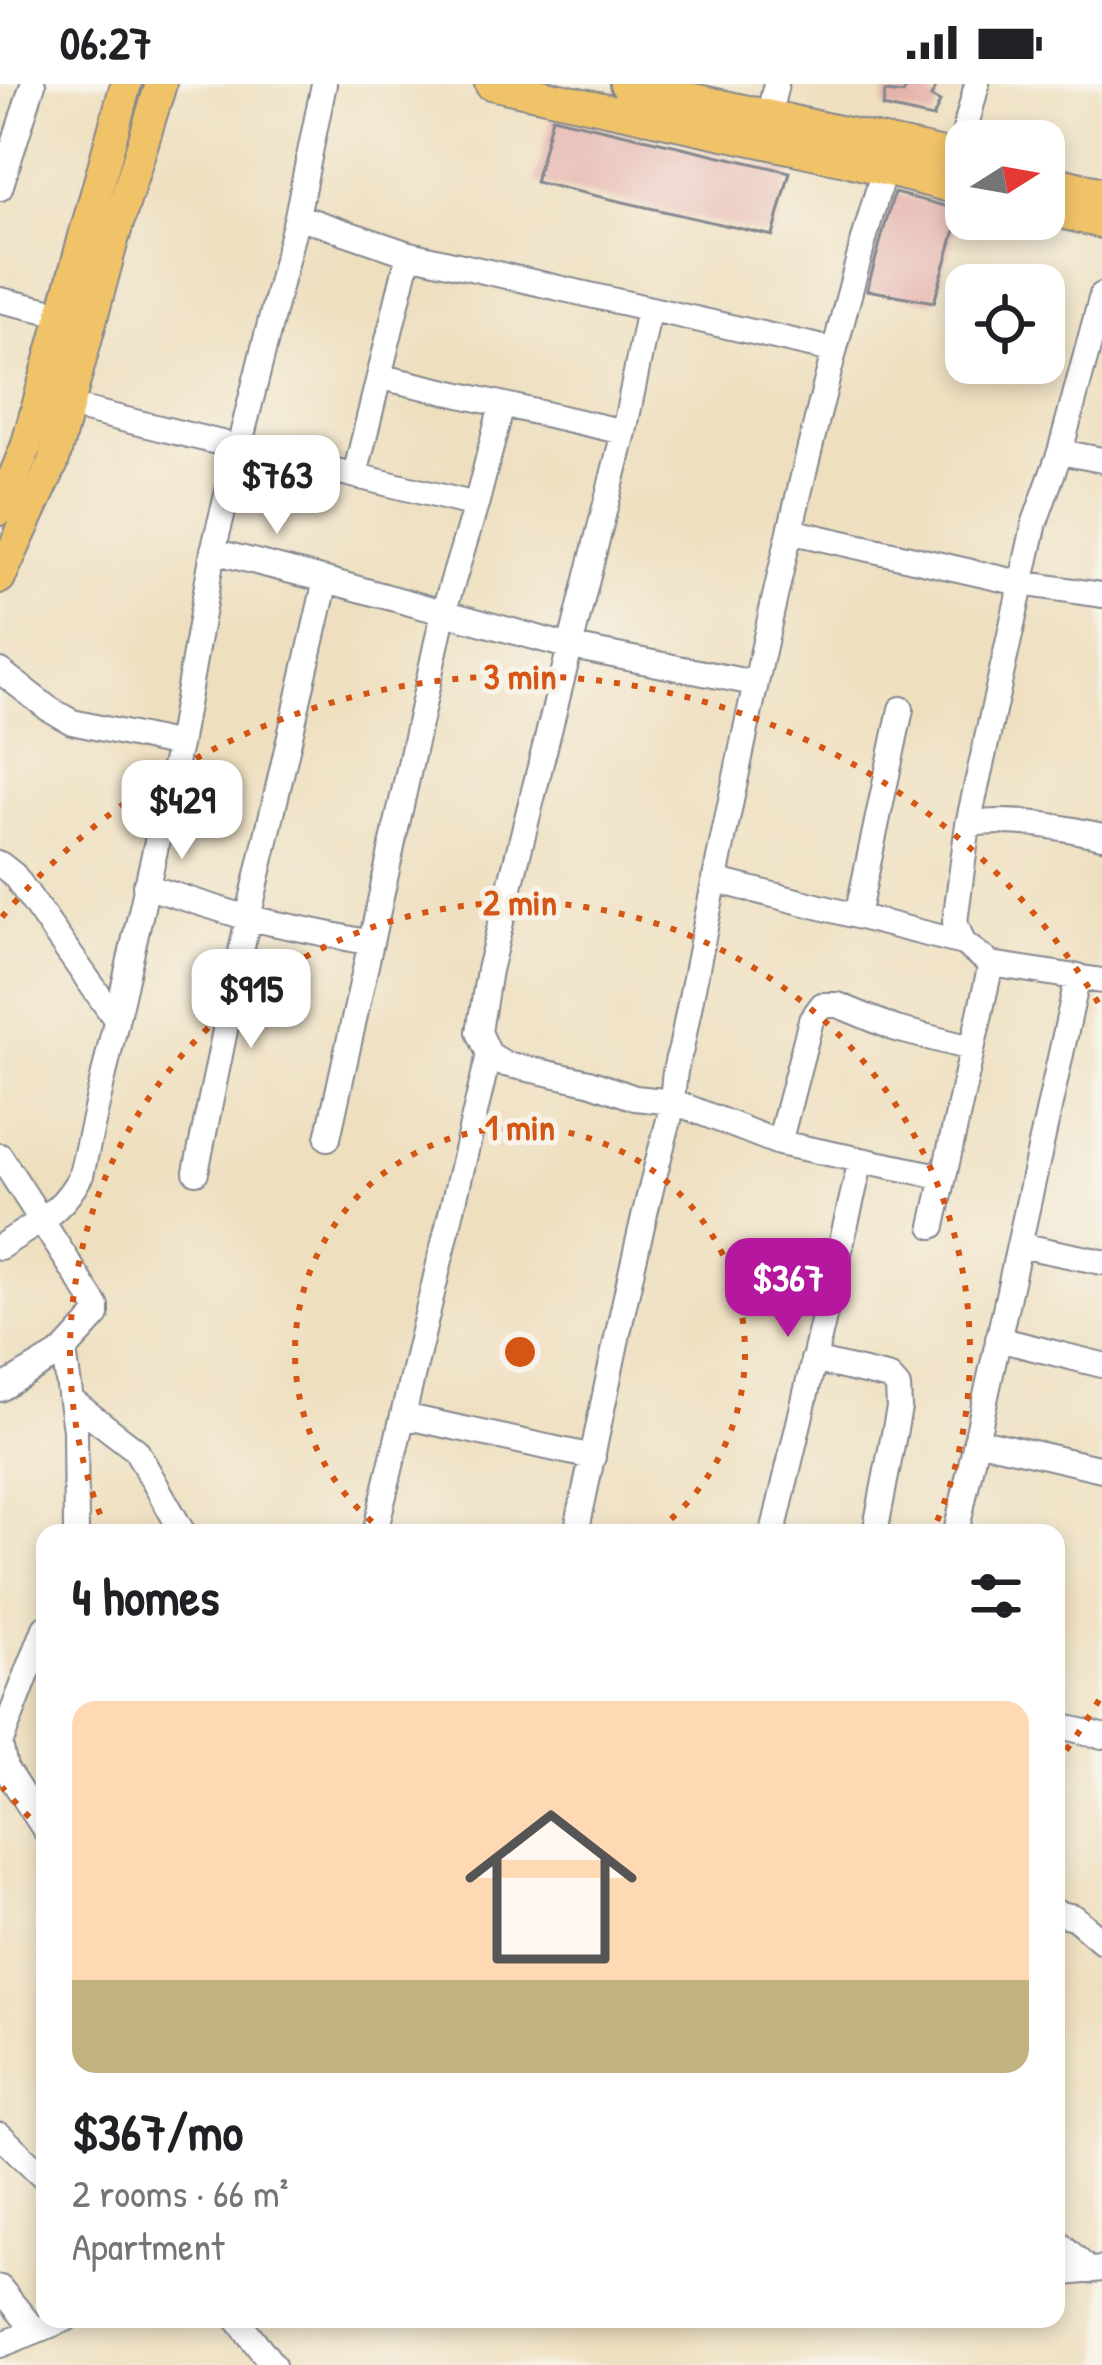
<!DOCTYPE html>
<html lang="en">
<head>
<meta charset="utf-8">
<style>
  body { margin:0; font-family:"Patrick Hand",sans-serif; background:#f6f6f6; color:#202124; height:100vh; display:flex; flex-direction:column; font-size:45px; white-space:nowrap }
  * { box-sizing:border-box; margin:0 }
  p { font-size:39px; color:#757577 }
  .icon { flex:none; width:66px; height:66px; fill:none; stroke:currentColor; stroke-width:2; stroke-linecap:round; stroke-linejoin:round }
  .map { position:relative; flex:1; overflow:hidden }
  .panel { position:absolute; left:36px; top:1440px; width:1029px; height:804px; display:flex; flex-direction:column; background:#fff; border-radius:24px; box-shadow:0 6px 18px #0003 }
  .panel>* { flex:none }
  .needle { width:78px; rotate:79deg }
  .fabs { position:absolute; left:945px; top:36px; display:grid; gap:24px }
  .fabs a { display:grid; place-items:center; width:120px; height:120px; border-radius:24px; background:#fff; box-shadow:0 6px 18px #0003; font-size:60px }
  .price { position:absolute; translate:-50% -102px; padding:0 27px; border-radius:24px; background:#fff; color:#222; font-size:39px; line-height:78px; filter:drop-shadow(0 3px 6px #0008) }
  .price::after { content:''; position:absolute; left:50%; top:72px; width:36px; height:27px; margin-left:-18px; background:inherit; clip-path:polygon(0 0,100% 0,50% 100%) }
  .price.on { background:#b5179e; color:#fff }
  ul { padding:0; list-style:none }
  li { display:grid; align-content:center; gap:24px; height:636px; padding:0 36px }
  li span { display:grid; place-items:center; height:372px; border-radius:24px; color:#555 }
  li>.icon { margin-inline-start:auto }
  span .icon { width:216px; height:216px; fill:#fffc; stroke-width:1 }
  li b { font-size:51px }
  h2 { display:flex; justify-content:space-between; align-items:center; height:144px; padding:0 36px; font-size:51px }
  .status { display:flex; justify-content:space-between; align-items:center; height:84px; padding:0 60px; background:#fff; direction:ltr }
  .status svg { height:33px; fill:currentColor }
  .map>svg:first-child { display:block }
  .building { fill:#e4b1ab }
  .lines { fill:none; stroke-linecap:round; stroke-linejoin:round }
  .minor-casing { stroke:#84878e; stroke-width:28 }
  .major-casing { stroke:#84878e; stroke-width:34 }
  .minor { stroke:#fff; stroke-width:24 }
  .major { stroke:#f1c369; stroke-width:30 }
  .ring { fill:none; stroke:#d45514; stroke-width:6; stroke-dasharray:6 12 }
  .centre { fill:#d45514; stroke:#f7f3e8; stroke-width:6 }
  .ring-label { font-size:36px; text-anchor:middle; font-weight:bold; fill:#d45514; stroke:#f7f3e8; stroke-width:10; stroke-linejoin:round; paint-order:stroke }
</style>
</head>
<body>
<div class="status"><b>06:27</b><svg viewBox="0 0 49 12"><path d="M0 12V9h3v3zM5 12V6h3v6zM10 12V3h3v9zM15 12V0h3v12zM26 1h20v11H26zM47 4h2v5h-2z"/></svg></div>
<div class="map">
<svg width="1102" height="2281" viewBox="0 0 1102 2281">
  <rect width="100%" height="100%" fill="#f7f3e8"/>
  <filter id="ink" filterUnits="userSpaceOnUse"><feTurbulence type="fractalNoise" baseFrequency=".00833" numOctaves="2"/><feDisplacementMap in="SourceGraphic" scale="24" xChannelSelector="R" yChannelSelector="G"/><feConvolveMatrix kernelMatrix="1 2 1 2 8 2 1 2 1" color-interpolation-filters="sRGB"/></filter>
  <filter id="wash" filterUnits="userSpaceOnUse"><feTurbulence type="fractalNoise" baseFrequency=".004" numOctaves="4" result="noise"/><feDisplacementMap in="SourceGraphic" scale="48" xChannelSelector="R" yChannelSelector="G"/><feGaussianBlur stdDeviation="2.7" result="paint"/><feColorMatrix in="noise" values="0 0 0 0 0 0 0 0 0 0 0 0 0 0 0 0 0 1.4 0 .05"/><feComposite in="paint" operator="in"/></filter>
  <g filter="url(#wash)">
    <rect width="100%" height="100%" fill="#eedfbf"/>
    <g id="blocks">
      <path class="building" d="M908,0H937L931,13L940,18L933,34L883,23L885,8L903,10Z
        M552,33L790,88L773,152L535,98Z
        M894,109L961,126L934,218L867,206Z"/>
    </g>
  </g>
  <g filter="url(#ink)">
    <use href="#blocks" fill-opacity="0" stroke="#84878e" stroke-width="3"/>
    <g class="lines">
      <defs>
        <path id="minor" d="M769,30L776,0
          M958,73L977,0
          M0,104L33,0
          M297,132L409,170L832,266
          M0,216L62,230
          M649,225L624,348L489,886L479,948L489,970L505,980L589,998L635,1014L674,1018L779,1059L944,1093
          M381,293L624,348
          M69,322L476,421L444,526L328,1054
          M1060,368L1102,376
          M355,391L409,170
          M476,421L502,321
          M790,447L1020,499L1102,511
          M213,467L326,496
          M0,587L49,625L72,638L179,661
          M968,740C1015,734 1056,742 1102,752
          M0,780L14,791L115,934
          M714,796L963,859
          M145,802L248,834L326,496L567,562L754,599
          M857,832L901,625
          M991,880L1102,897
          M779,1059L811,936L822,921H838L896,945L971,964
          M0,1072L97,1223V1231L64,1267L0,1305
          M196,1088L248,834L371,859
          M933,1142L991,880L963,859L955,838L968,740L1035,438L1060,368L1102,211
          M1019,1161L1102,1178
          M0,1163C34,1140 62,1129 81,1091L179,661L213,467L297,132L324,0
          M998,1255L1102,1281
          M64,1267L75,1346L76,1449
          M813,1276L890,1294L898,1303L899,1324L875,1449
          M71,1316L136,1366L183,1449
          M403,1332L593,1373
          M976,1356L1102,1385
          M375,1449L489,970
          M576,1449C606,1311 631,1173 669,1036C675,1012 671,990 681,965C739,669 800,375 884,85
          M773,1449L861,1076
          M956,1449L1078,892
          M45,1544L0,1660L5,1684L45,1746
          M1056,1641L1102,1652
          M1056,1829L1074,1833L1102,1857
          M0,2051L45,2094
          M1056,2156L1090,2187
          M1056,2190L1102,2185
          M0,2204L35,2247
          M237,2235L273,2281
          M0,2261L66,2235"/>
        <path id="major" d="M490,0L845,76L966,107
          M625,0L966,75
          M1044,95L1102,109
          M1044,125L1102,139
          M0,426L26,363L126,0
          M0,494L53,379L113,156L161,0"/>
      </defs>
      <use href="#minor" class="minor-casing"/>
      <use href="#major" class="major-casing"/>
      <use href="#minor" class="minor"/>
      <use href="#major" class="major"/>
    </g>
  </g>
  <g class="ring">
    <path d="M386 1449A225 225 0 1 1 654 1449"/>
    <path d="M107 1447A450 450 0 1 1 933 1447"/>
    <path d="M1099 1616A676 676 0 0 1 1056 1680M42 1746A676 676 0 0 1 2 1703M2 833A676 676 0 0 1 1099 920"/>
  </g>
  <circle cx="520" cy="1268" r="18" class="centre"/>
  <g class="ring-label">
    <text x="520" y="605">3 min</text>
    <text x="520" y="831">2 min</text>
    <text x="520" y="1056">1 min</text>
  </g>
</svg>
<div class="fabs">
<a><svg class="needle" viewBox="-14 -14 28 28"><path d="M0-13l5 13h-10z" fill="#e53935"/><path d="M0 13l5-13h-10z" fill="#757577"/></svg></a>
<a><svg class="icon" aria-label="locate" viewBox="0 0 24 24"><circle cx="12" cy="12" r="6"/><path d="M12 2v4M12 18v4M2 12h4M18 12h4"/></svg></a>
</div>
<b class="price" style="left:277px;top:453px">$763</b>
<b class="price" style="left:182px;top:778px">$429</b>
<b class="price" style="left:251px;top:967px">$915</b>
<b class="price on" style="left:788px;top:1256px">$367</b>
<section class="panel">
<h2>4 homes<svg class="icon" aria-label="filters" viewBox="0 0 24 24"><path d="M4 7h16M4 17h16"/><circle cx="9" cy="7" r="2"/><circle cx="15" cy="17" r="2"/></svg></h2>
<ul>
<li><span style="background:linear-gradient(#ffd9b3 75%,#c2b280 0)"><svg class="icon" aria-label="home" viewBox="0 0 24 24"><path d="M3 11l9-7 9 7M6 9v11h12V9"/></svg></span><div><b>$367/mo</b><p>2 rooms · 66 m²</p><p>Apartment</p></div></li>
</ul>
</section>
</div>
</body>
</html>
